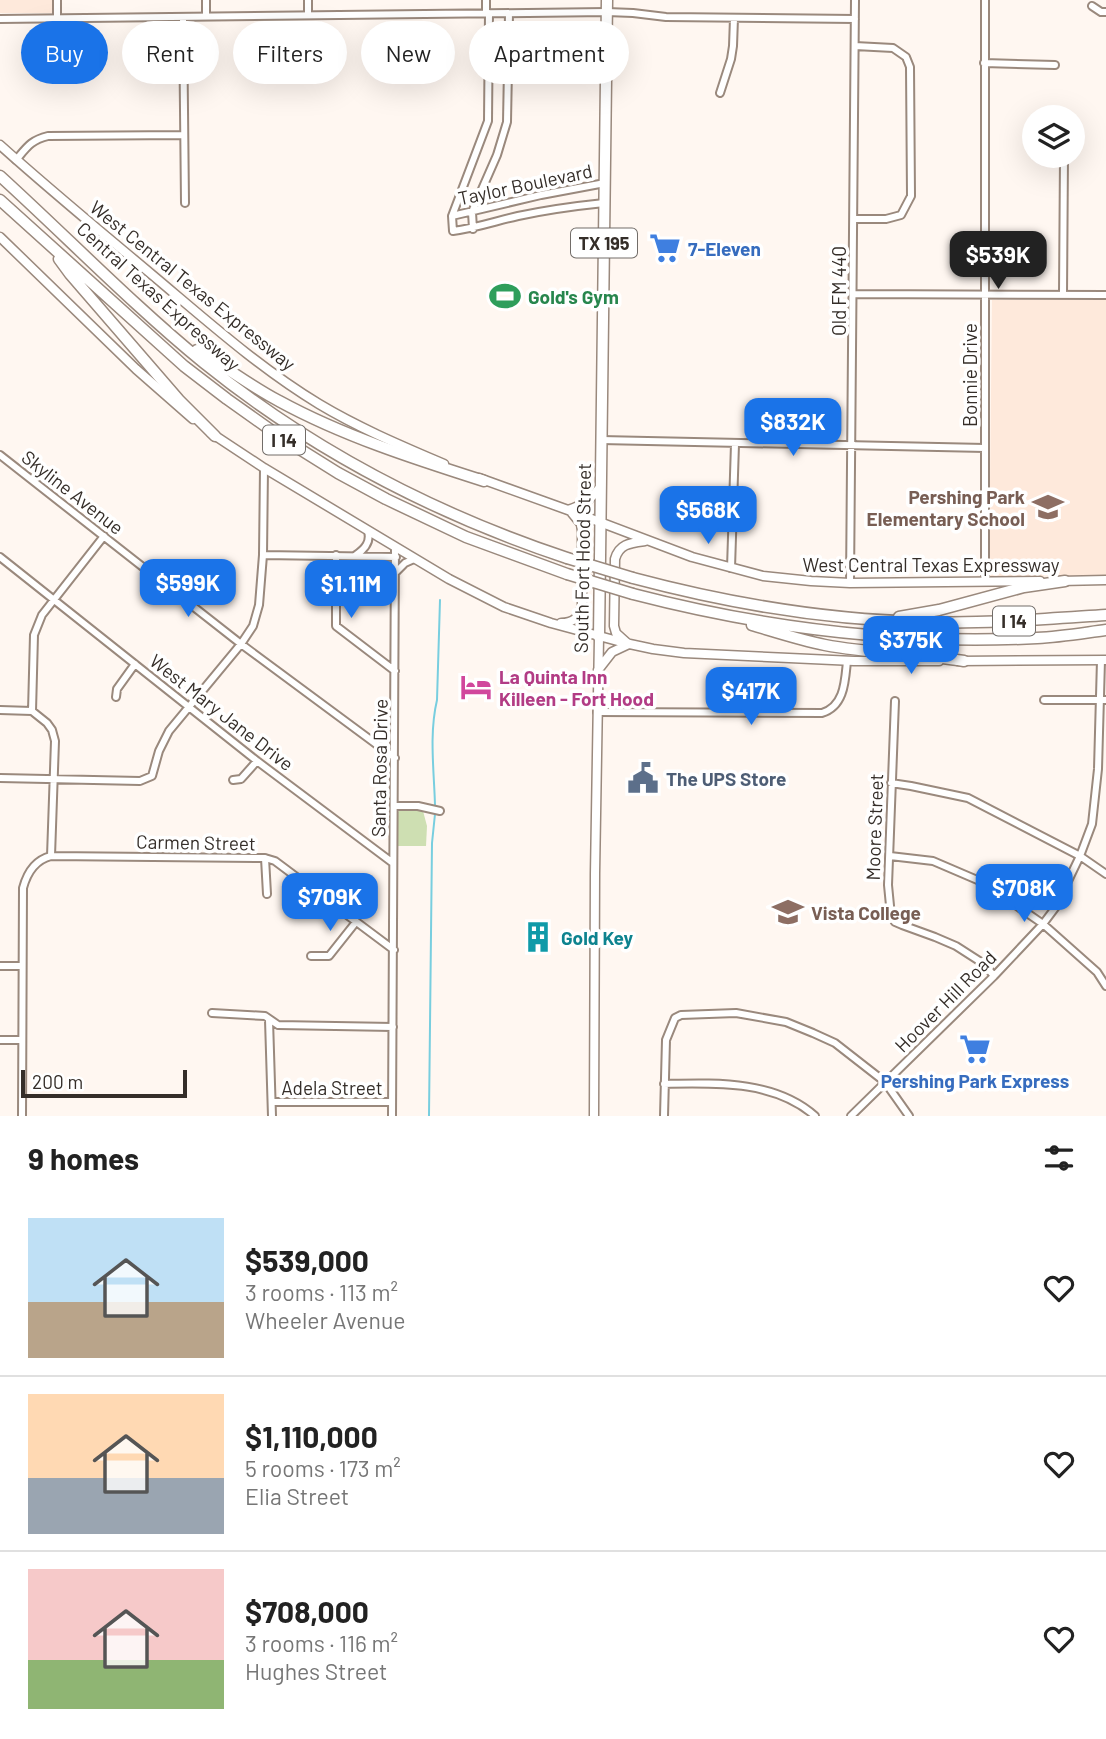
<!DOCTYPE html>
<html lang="en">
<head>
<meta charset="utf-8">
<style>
  body { margin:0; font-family:Barlow,sans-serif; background:#f2f2f2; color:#222; height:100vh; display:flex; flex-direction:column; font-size:26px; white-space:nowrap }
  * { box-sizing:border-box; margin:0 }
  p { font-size:23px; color:#767676 }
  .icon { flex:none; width:38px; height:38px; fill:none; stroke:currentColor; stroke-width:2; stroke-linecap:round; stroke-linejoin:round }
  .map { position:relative; height:1116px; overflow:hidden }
  .details { display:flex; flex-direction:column; background:#fff; flex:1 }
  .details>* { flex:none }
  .guide { position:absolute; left:21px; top:21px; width:700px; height:63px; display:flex; gap:14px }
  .controls { position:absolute; left:1022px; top:105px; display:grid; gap:14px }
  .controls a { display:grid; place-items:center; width:63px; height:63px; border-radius:50%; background:#fff; box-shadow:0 7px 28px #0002; font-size:35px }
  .scale { position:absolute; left:21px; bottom:18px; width:166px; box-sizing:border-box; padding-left:7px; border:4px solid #352e29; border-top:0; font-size:19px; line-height:24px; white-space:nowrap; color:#352e29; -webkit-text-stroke:5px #fff; paint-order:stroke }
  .price { position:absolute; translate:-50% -60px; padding:0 16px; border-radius:14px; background:#1a73e8; color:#fff; font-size:23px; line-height:46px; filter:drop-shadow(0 2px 4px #0008) }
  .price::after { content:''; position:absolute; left:50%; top:42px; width:21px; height:16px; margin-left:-10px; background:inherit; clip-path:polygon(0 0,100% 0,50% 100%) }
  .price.active { background:#222; color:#fff }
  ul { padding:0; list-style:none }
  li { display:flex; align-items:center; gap:21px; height:175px; padding:0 28px }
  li+li { border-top:2px solid #e0e0e0 }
  li span { display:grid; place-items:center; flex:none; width:196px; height:140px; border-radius:0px; color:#555 }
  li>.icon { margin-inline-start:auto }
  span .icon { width:84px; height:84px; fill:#fffc; stroke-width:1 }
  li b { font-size:30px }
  h2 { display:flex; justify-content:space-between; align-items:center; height:84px; padding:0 28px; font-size:30px }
  .pill { padding:0 24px; border-radius:32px; background:#fff; box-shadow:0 7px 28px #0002; font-size:24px; line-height:63px }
  .pill.active { background:#1a73e8; color:#fff }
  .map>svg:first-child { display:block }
  .built { fill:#fee9db }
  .green { fill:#cedfb2 }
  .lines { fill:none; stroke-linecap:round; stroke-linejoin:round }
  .stream { stroke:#78cedf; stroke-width:2 }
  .minor-casing { stroke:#9a897d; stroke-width:10 }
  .major-casing { stroke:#9a897d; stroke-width:11 }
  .highway-casing { stroke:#9a897d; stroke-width:13 }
  .minor { stroke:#fff; stroke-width:6 }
  .major { stroke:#fff; stroke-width:8 }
  .highway { stroke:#fff; stroke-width:10 }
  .highway-bridge-casing { stroke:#9a897d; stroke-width:13; stroke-linecap:butt }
  .highway-bridge { stroke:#fff; stroke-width:10 }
  .labels { text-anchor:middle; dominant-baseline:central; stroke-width:7; stroke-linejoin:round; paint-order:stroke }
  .shield { fill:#fff; stroke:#726d69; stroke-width:2 }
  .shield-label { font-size:18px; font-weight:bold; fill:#352e29 }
  .street-label { font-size:19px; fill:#352e29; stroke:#fff }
  .shop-label { font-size:19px; font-weight:bold; fill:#366cbe; stroke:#fff; text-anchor:start }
  .leisure-label { font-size:19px; font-weight:bold; fill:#27864d; stroke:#fff; text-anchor:start }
  .education-label { font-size:19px; font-weight:bold; fill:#785e54; stroke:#fff; text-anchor:end }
  .hotel-label { font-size:19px; font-weight:bold; fill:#b23c85; stroke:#fff; text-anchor:start }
  .service-label { font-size:19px; font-weight:bold; fill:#4e5e75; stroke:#fff; text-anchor:start }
  .culture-label { font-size:19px; font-weight:bold; fill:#0d838f; stroke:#fff; text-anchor:start }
</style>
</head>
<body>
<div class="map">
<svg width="1106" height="1116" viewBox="0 0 1106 1116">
  <rect width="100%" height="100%" fill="#fff7f1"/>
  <path class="built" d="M0,0H52V13H0Z
    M992,300H1106V576L989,577Z"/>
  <path class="green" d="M400,810L423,811L427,826L426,846H398L397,813Z"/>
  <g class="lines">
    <path class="stream" d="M435,805C434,770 429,734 437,700L440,600
      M429,1116L432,843L435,814"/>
    <defs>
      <path id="minor" d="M57,0V18
        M985,0V582
        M1092,6L1101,12H1106
        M486,13V0
        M489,13L488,121L452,216L453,231C476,228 496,221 518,216C546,210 575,206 604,203
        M308,15V0
        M206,16V0
        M183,17L185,203
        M0,19L607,12L633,13L666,17L855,19
        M984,63L1055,65
        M720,93L731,59L733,46L734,18
        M16,160C27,147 31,140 48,136L183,135
        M452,216L541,195L605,183
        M854,219H886L901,215L911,196L910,67L906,57L893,48L855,46
        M473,229L472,212L497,155L507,122L509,14
        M854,294L1106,295
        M1063,294L1064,156
        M601,440L985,448
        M0,455L241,644L395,758
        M263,555L396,557
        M336,555V626L395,671
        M356,555C365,549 371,542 368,531
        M0,557L257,761L393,863
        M731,568L735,444
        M396,572L405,563L414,559
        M850,583L855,0
        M116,697L117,689L135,664
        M1044,700H1106
        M895,701L888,885L891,916L895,922L902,925L935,937L956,946L984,964L994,976
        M0,710L32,711
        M32,711L34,635L42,615L104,536
        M597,712L822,713C845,706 845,680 847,661
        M0,778L140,781L152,776L159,751L169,731L241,644L253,626L259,605L263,555L264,468
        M233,780L241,779L257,761
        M891,783L911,786L968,798L1080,856L1106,874
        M394,806H418L440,811
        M51,856L265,858L275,861L394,950
        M890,856L933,861L982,882L1043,924L1097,972L1106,986
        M265,858L267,894
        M311,956H329L356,922
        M0,966H21
        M212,1013L265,1016L278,1025L393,1027
        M269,1020L272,1116
        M0,1040H22
        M664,1084C715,1083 775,1080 815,1116
        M272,1102H392
        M22,1116L23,888C27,873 35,860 51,856L55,741L52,730L47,723L32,711
        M392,1116L395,547
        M664,1116L666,1040L675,1018L681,1015L736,1013L786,1022L813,1033L835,1043L885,1082L909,1116
        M851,1116L994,976L1043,924L1055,908L1080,856L1092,824L1098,769L1101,660"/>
      <path id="major" d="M0,145C49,189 100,231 150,273C205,319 258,367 319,404C359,428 402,446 444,464
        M0,237L136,369L193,419
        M211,433L264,468L449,579L504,607L551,623L625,643L653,649L684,653L854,661H939
        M479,478L568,510L692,557L763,576L811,581L850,583L1040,581
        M568,510C584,505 591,499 601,486
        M1060,581L1106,580
        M561,623C573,623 579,618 582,606V531L581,524L572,513
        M626,642L616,633L614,626L615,559C619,544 630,543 645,541
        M958,661L1106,660
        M598,670L612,652L629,644
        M594,1116L595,874L599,637"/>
      <path id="highway" d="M0,176C68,238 133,305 204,363C313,451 435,514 567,558
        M0,200L184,366L227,399L282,438L338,473L386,499L466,537L567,574
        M59,259L70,274L179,400L215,436
        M197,350C225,366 250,386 279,401C343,436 415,459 484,481
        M633,578C727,603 826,620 924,622C985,624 1045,619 1106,615
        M633,594C764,628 901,645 1037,638C1060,637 1083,633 1106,630
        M899,617L939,610L1024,587L1065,581
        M752,625C776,632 800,640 825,645C871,654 918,653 964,661
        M599,637L607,0"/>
    </defs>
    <use href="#minor" class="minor-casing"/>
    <use href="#major" class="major-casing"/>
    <use href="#highway" class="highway-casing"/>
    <use href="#minor" class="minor"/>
    <use href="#major" class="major"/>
    <use href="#highway" class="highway"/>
    <defs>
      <path id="highway-bridge" d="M567,558L633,578
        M567,574L633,594"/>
    </defs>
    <use href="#highway-bridge" class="highway-bridge-casing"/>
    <use href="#highway-bridge" class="highway-bridge"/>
  </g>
  <defs>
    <symbol id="supermarket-bare" viewBox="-9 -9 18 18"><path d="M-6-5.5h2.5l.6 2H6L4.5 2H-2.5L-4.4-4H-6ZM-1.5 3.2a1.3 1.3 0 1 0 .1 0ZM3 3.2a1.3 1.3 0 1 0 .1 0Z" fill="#3f7fe0" stroke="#fff" stroke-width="2.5" paint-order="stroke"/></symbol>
    <symbol id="stadium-bare" viewBox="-9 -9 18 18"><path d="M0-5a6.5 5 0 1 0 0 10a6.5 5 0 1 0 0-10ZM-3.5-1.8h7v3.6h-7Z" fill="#2e9e5b" stroke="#fff" stroke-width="2.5" paint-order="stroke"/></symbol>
    <symbol id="school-bare" viewBox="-9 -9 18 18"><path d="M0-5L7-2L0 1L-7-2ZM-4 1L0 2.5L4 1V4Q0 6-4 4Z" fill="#8d6e63" stroke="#fff" stroke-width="2.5" paint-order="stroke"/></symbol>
    <symbol id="hotel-bare" viewBox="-9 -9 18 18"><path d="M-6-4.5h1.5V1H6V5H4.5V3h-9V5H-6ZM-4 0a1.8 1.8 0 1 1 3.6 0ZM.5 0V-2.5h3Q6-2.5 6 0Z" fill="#d1479c" stroke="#fff" stroke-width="2.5" paint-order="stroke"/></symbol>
    <symbol id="civic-bare" viewBox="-9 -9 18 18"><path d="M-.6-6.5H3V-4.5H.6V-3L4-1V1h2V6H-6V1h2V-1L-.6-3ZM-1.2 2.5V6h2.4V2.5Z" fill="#5c6f8a" stroke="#fff" stroke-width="2.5" paint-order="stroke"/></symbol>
    <symbol id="university-bare" viewBox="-9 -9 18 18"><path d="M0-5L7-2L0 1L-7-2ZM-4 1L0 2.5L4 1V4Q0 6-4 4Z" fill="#8d6e63" stroke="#fff" stroke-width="2.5" paint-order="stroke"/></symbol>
    <symbol id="building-bare" viewBox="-9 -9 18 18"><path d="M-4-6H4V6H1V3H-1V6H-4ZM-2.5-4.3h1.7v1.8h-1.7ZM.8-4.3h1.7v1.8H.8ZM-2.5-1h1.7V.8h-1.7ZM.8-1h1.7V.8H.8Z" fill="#0f9aa8" stroke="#fff" stroke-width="2.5" paint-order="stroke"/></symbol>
  </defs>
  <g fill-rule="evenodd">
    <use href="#supermarket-bare" x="643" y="226" width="44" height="44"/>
    <use href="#stadium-bare" x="483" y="274" width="44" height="44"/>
    <use href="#school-bare" x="1026" y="485" width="44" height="44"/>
    <use href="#hotel-bare" x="454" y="665" width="44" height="44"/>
    <use href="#civic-bare" x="621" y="756" width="44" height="44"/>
    <use href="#university-bare" x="766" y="890" width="44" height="44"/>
    <use href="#building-bare" x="516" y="915" width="44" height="44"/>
    <use href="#supermarket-bare" x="953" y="1027" width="44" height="44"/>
  </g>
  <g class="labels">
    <g class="shield">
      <rect x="571" y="228.5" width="66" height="29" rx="5"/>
      <rect x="263" y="425.5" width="42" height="29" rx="5"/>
      <rect x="993" y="606.5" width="42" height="29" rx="5"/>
    </g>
    <g class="shield-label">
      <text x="604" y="243">TX 195</text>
      <text x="284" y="440">I 14</text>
      <text x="1014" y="621">I 14</text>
    </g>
    <g class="street-label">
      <text transform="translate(525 184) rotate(-12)">Taylor Boulevard</text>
      <text transform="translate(193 285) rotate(39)">West Central Texas Expressway</text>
      <text transform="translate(838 291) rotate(-90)">Old FM 440</text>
      <text transform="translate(159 296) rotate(42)">Central Texas Expressway</text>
      <text transform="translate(969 375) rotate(-90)">Bonnie Drive</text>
      <text transform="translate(73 492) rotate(38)">Skyline Avenue</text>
      <text transform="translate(582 558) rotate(-89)">South Fort Hood Street</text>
      <text x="931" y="564">West Central Texas Expressway</text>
      <text transform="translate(222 712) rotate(38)">West Mary Jane Drive</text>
      <text transform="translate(379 768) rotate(-89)">Santa Rosa Drive</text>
      <text transform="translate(874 827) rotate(-88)">Moore Street</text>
      <text transform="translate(196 842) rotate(1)">Carmen Street</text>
      <text transform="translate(945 1001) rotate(-45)">Hoover Hill Road</text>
      <text x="332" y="1087">Adela Street</text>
    </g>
    <g class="shop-label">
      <text x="688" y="248">7-Eleven</text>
      <text x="975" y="1080" text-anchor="middle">Pershing Park Express</text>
    </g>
    <g class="leisure-label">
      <text x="528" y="296">Gold's Gym</text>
    </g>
    <g class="education-label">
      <text x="1025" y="496">Pershing Park<tspan x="1025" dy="22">Elementary School</tspan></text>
      <text x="811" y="912" text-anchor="start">Vista College</text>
    </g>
    <g class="hotel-label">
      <text x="499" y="676">La Quinta Inn<tspan x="499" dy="22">Killeen - Fort Hood</tspan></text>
    </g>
    <g class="service-label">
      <text x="666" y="778">The UPS Store</text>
    </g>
    <g class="culture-label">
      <text x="561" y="937">Gold Key</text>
    </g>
  </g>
</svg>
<div class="controls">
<a><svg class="icon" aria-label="layers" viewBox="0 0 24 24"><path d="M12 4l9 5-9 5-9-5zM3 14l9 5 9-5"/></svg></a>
</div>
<div class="scale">200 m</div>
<b class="price active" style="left:998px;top:291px">$539K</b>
<b class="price" style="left:793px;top:458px">$832K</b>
<b class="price" style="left:708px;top:546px">$568K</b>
<b class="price" style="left:188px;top:619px">$599K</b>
<b class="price" style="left:351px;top:620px">$1.11M</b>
<b class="price" style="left:911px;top:676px">$375K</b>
<b class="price" style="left:751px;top:727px">$417K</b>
<b class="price" style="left:1024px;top:924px">$708K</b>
<b class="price" style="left:330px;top:933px">$709K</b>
<div class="guide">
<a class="pill active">Buy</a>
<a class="pill">Rent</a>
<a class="pill">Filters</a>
<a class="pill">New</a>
<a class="pill">Apartment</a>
</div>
</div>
<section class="details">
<h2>9 homes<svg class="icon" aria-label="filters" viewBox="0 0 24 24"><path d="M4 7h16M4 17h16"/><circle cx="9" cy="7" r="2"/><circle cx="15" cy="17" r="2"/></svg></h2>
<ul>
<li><span style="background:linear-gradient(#bfe0f5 60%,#b9a48a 0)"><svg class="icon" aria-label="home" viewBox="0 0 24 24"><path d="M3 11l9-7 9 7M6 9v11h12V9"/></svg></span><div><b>$539,000</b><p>3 rooms · 113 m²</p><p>Wheeler Avenue</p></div><svg class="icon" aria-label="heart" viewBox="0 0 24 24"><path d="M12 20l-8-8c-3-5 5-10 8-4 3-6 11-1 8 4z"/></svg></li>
<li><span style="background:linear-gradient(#ffd9b3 60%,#9aa5b1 0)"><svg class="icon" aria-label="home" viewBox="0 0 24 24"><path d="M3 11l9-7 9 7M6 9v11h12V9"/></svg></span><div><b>$1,110,000</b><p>5 rooms · 173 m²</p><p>Elia Street</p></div><svg class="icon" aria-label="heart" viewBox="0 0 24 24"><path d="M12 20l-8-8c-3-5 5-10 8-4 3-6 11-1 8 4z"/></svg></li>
<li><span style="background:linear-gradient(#f6c9c9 65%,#8fb573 0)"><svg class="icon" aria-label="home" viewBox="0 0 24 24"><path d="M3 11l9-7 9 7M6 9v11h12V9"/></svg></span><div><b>$708,000</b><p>3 rooms · 116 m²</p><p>Hughes Street</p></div><svg class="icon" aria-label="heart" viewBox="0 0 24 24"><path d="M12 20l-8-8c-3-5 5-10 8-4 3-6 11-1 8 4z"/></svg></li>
</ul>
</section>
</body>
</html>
